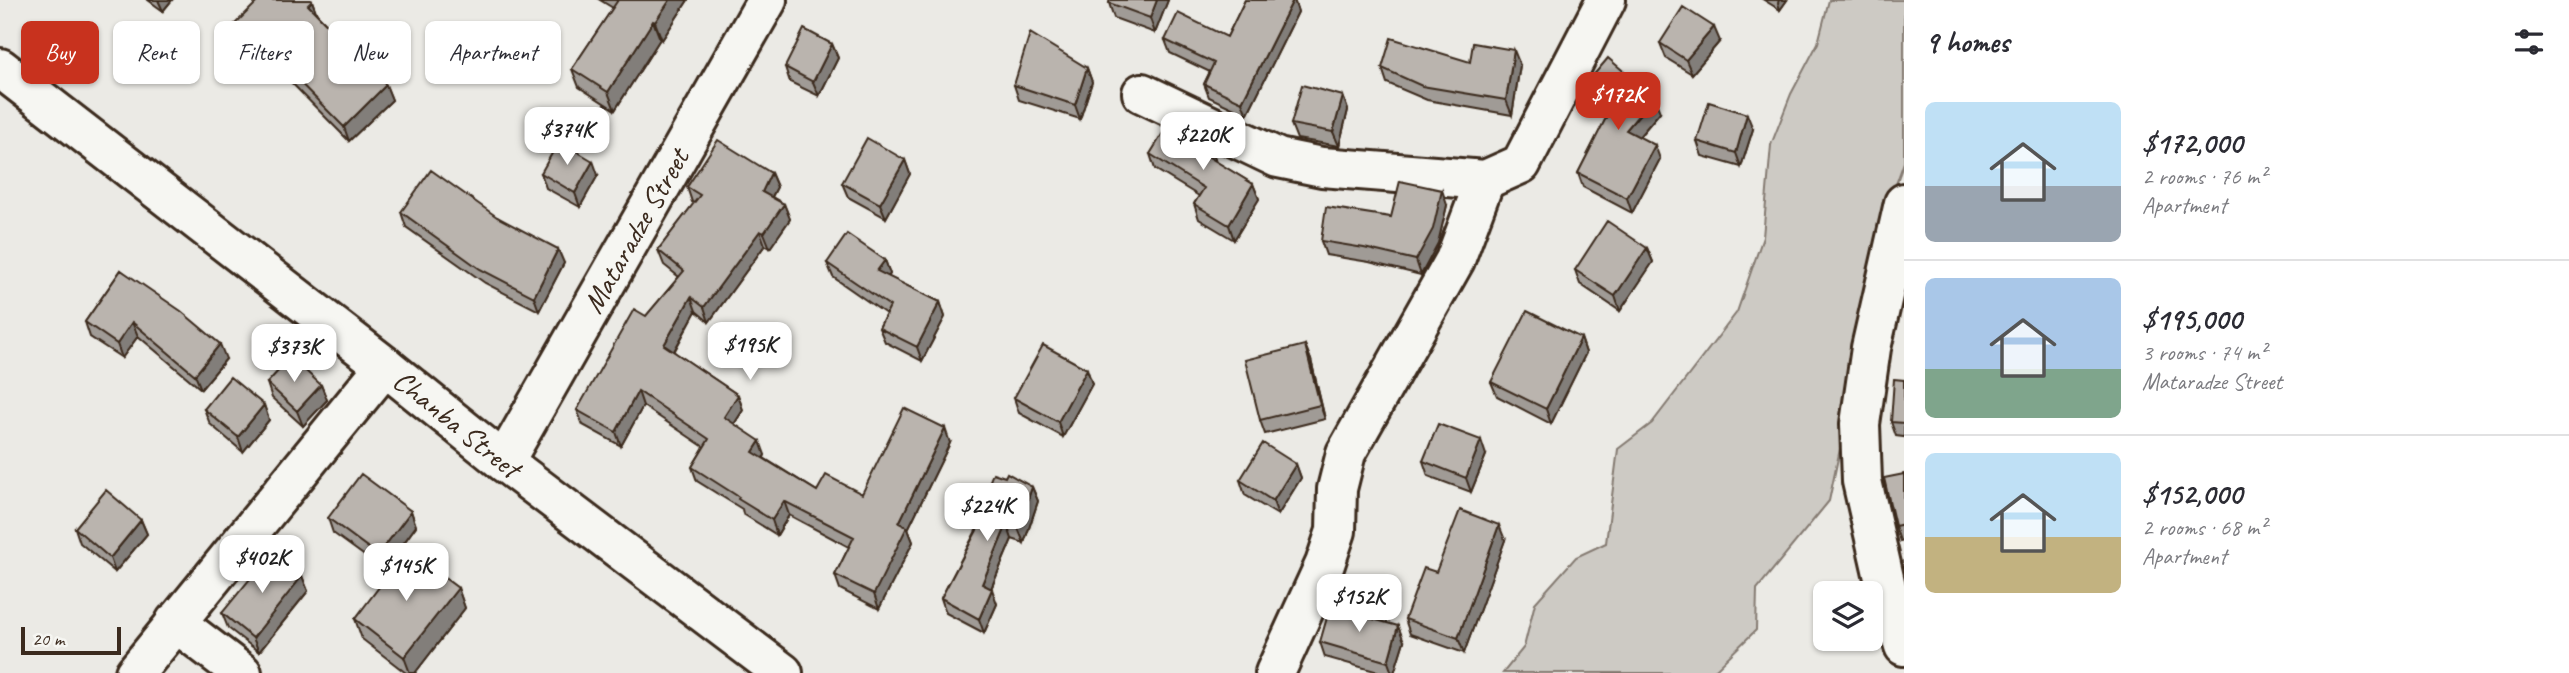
<!DOCTYPE html>
<html lang="en">
<head>
<meta charset="utf-8">
<style>
  body { margin:0; font-family:Caveat,sans-serif; background:#f2f2f3; color:#2b2b33; height:100vh; display:flex; flex-direction:column; font-size:26px; white-space:nowrap }
  * { box-sizing:border-box; margin:0 }
  p { font-size:23px; color:#7c7c81 }
  .icon { flex:none; width:38px; height:38px; fill:none; stroke:currentColor; stroke-width:2; stroke-linecap:round; stroke-linejoin:round }
  .map { position:relative; flex:1; overflow:hidden }
  .side { display:flex; flex-direction:column; background:#fff; width:665px }
  .side>* { flex:none }
  .guide { position:absolute; left:21px; top:21px; width:665px; height:63px; display:flex; gap:14px }
  .controls { position:absolute; left:1813px; top:581px; display:grid; gap:14px }
  .controls a { display:grid; place-items:center; width:70px; height:70px; border-radius:10px; background:#fff; box-shadow:0 2px 5px #0004; font-size:35px }
  .scale { position:absolute; left:21px; bottom:18px; width:100px; box-sizing:border-box; padding-left:7px; border:4px solid #3b2a1e; border-top:0; font-size:19px; line-height:24px; white-space:nowrap; color:#3b2a1e; -webkit-text-stroke:5px #f6f6f2; paint-order:stroke }
  .price { position:absolute; translate:-50% -60px; padding:0 16px; border-radius:14px; background:#fff; color:#222; font-size:23px; line-height:46px; filter:drop-shadow(0 2px 4px #0008) }
  .price::after { content:''; position:absolute; left:50%; top:42px; width:21px; height:16px; margin-left:-10px; background:inherit; clip-path:polygon(0 0,100% 0,50% 100%) }
  .price.selected { background:#c8321e; color:#fff }
  ul { padding:0; list-style:none }
  li { display:flex; align-items:center; gap:21px; height:175px; padding:0 21px }
  li+li { border-top:2px solid #e1e1e2 }
  li span { display:grid; place-items:center; flex:none; width:196px; height:140px; border-radius:10px; color:#555 }
  li>.icon { margin-inline-start:auto }
  span .icon { width:84px; height:84px; fill:#fffc; stroke-width:1 }
  li b { font-size:30px }
  h2 { display:flex; justify-content:space-between; align-items:center; height:84px; padding:0 21px; font-size:30px }
  .pill { padding:0 24px; border-radius:10px; background:#fff; box-shadow:0 2px 5px #0004; font-size:24px; line-height:63px }
  .pill.selected { background:#c8321e; color:#fff }
  main { display:flex; flex:1; min-height:0 }
  .map>svg:first-child { display:block }
  .green { fill:#cdcac4; stroke:#847a71; stroke-width:2 }
  .lines { fill:none; stroke-linecap:round; stroke-linejoin:round }
  .street-casing { stroke:#3b2a1e; stroke-width:44 }
  .secondary-casing { stroke:#3b2a1e; stroke-width:44 }
  .street { stroke:#f6f6f2; stroke-width:38 }
  .secondary { stroke:#f6f6f2; stroke-width:38 }
  .wall { fill:#a09b96; stroke:#3b2a1e; stroke-width:2 }
  .shaded-wall { fill:#827e7a; stroke:#3b2a1e; stroke-width:2 }
  .building { fill:#bab4ae; stroke:#3b2a1e; stroke-width:2 }
  .labels { text-anchor:middle; dominant-baseline:central; stroke-width:5; stroke-linejoin:round; paint-order:stroke }
  .street-label { font-size:30px; fill:#3b2a1e; stroke:#f6f6f2 }
</style>
</head>
<body>
<main>
<div class="map">
<svg width="1904" height="673" viewBox="0 0 1904 673">
  <rect width="100%" height="100%" fill="#ebeae5"/>
  <filter id="ink" filterUnits="userSpaceOnUse"><feTurbulence type="fractalNoise" baseFrequency=".0143" numOctaves="2"/><feDisplacementMap in="SourceGraphic" scale="14" xChannelSelector="R" yChannelSelector="G"/><feConvolveMatrix kernelMatrix="1 2 1 2 8 2 1 2 1" color-interpolation-filters="sRGB"/></filter>
  <g filter="url(#ink)">
    <path class="green" d="M1829,0H1904V162L1895,187L1829,501L1757,589L1756,630L1716,669L1708,673H1503L1524,647L1535,603L1576,557L1606,543L1618,449L1652,423L1737,312L1763,237L1771,145L1791,94L1818,43Z"/>
    <g class="lines">
      <defs>
        <g id="street">
          <path d="M1142,93L1278,158L1322,167L1485,180L1521,164L1606,0"/>
          <path d="M1904,203L1871,348L1860,424L1862,481L1887,591L1904,646"/>
          <path id="s1" d="M504,462L767,0"/>
          <path d="M175,622L242,673"/>
          <path d="M135,673L385,366"/>
          <path d="M1275,673L1325,564L1336,531L1337,489L1346,453L1455,260L1485,180"/>
        </g>
        <g id="secondary">
          <path id="s2" d="M0,68L385,366L504,462L783,673"/>
        </g>
      </defs>
      <use href="#street" class="street-casing"/>
      <use href="#secondary" class="secondary-casing"/>
      <use href="#street" class="street"/>
      <use href="#secondary" class="secondary"/>
    </g>
    <path class="wall" d="M148,0H172L163,11Z
      M600,0H688L662,40L660,39L615,110L579,87L572,69L613,8Z
      M1110,0H1168L1155,33L1114,18L1109,3Z
      M1245,0H1294L1298,12L1247,115L1209,97L1204,84L1210,72L1170,53L1165,40L1227,37Z
      M1764,0H1787L1780,10Z
      M312,1L317,14L386,85L392,100L349,141L271,62L254,78L227,51L222,37Z
      M1720,41L1692,74L1666,58L1660,43Z
      M832,44L838,58L819,96L790,82L785,67Z
      M1520,65L1512,115L1427,100L1387,83L1382,68Z
      M1087,68L1092,82L1080,119L1019,100L1014,85Z
      M1586,84L1660,112L1639,137L1660,159L1632,213L1583,187L1578,173L1609,113L1591,98Z
      M1343,96L1348,110L1339,146L1297,139L1291,124Z
      M1753,129L1741,167L1702,156L1697,141Z
      M1210,145L1215,159V161L1253,184L1259,199L1234,240L1199,219L1194,204L1199,196L1155,169L1150,154Z
      M905,160L910,174L886,218L848,197L842,183Z
      M541,173L598,175L580,207L546,188Z
      M771,173L777,187L772,197L784,204L790,219L770,248L765,245L709,322L696,311L674,352L738,395L743,410L734,424L765,455L764,458L817,491L862,494L950,443L908,529L913,542L879,609L840,589L835,575L849,547L789,515L777,535L743,514L742,509L697,481L692,467L704,447L643,406L621,446L583,425L577,410L646,316L679,277L664,265L658,250L694,203L692,202L687,187Z
      M1447,205L1438,243L1421,275L1369,262L1326,255L1321,241L1391,217Z
      M401,212L497,217L564,263L539,311L485,283L406,227Z
      M1647,248L1653,262L1620,311L1580,284L1575,270Z
      M885,260L890,274L888,277L940,302L945,317L922,361L885,342L879,328L886,314L833,277L827,263Z
      M121,270L226,359L201,389L138,336L122,358L90,337L85,322Z
      M1581,338L1586,353L1551,424L1497,396L1491,382Z
      M1305,345L1311,360L1325,419L1265,434L1260,420Z
      M1087,369L1092,384L1063,437L1019,413L1014,398Z
      M1904,380V437L1896,436L1891,422Z
      M267,383L321,385L327,400L303,426L272,398Z
      M264,405L269,420L243,452L210,424L204,409Z
      M1486,455L1471,492L1428,476L1423,461Z
      M1296,464L1301,478L1278,515L1245,495L1240,480Z
      M1904,474V540L1900,541L1895,526Z
      M1005,477L1032,487L1038,501L1024,543L1012,539L991,589L997,604L984,633L946,613L941,598L980,523L977,514Z
      M411,511L416,526L384,570L333,533L328,518Z
      M141,520L147,534L115,572L80,543L75,528Z
      M1505,540L1464,653L1410,634L1405,619Z
      M302,576L308,591L259,652L228,628L222,613Z
      M458,588L465,608L415,673H406L362,639L355,619Z
      M1404,641L1394,673H1382L1325,657L1320,642Z"/>
    <path class="shaded-wall" d="M158,0H172L163,11Z
      M670,0H688L662,40L655,22Z
      M1157,0H1168L1155,33L1150,18Z
      M1293,0H1294L1298,12L1247,115L1242,102Z
      M1779,0H1787L1780,10L1778,3Z
      M312,1L317,15L308,5Z
      M653,21L660,39L615,110L608,92Z
      M1714,27L1720,41L1692,74L1686,60Z
      M832,44L838,58L819,96L813,82Z
      M265,47L271,62L254,78L249,64Z
      M1514,50L1520,65L1512,115L1506,100Z
      M1087,68L1092,82L1080,119L1075,105Z
      M386,85L392,100L349,141L344,127Z
      M1343,96L1348,110L1339,146L1333,132Z
      M1654,97L1660,112L1632,145L1626,130Z
      M1747,114L1753,129L1741,167L1736,153Z
      M1210,145L1215,159L1209,169L1204,154Z
      M1655,145L1660,159L1632,213L1627,198Z
      M905,160L910,174L886,218L880,204Z
      M593,161L598,175L580,207L575,193Z
      M771,173L777,187L767,206L762,192Z
      M1253,184L1259,199L1234,240L1229,225Z
      M1442,190L1447,205L1438,243L1421,275L1416,260Z
      M784,204L790,219L770,248L764,233Z
      M760,231L765,245L709,322L704,307Z
      M1647,248L1653,262L1620,311L1615,296Z
      M558,249L564,263L539,311L534,297Z
      M885,260L890,274L882,285L877,271Z
      M691,297L696,311L669,360L664,345Z
      M940,302L945,317L922,361L917,347Z
      M132,322L138,336L122,358L117,344Z
      M1581,338L1586,353L1551,424L1546,409Z
      M220,344L226,359L201,389L195,375Z
      M1305,345L1311,360L1325,419L1320,405Z
      M1087,369L1092,384L1063,437L1058,422Z
      M321,385L327,400L303,426L297,411Z
      M638,391L643,406L621,446L616,432Z
      M738,395L743,410L729,432L724,417Z
      M264,405L269,420L243,452L238,437Z
      M945,428L950,443L908,529L913,542L879,609L874,594L899,523Z
      M1481,440L1486,455L1471,492L1466,478Z
      M760,441L765,455L758,466L753,452Z
      M1296,464L1301,478L1278,515L1273,501Z
      M1032,487L1038,501L1024,543L1018,528Z
      M784,501L789,515L777,535L772,520Z
      M411,511L416,526L384,570L378,555Z
      M141,520L147,534L115,572L110,558Z
      M1007,524L1012,539L987,598L982,584Z
      M1499,525L1505,540L1464,653L1458,638Z
      M302,576L308,591L259,652L253,638Z
      M458,588L465,608L415,673H410L404,657Z
      M992,589L997,604L984,633L979,619Z
      M1398,626L1404,641L1394,673H1392L1388,662Z"/>
    <path class="building" d="M259,0H311L312,1L308,5L386,85L344,127L265,47L249,64L222,37Z
      M618,0H670L655,22L653,21L608,92L572,69Z
      M1110,0H1157L1150,18L1109,3Z
      M1245,0H1293L1242,102L1204,84L1214,63L1165,40L1178,13L1227,37Z
      M1683,7L1714,27L1686,60L1660,43Z
      M804,29L832,44L813,82L785,67Z
      M1030,33L1087,68L1075,105L1014,85Z
      M1391,38L1470,62L1473,43L1514,50L1506,100L1422,86L1382,68Z
      M1608,58L1654,97L1626,130L1655,145L1627,198L1578,173L1612,106L1586,84Z
      M1302,85L1343,96L1333,132L1291,124Z
      M1709,102L1747,114L1736,153L1697,141Z
      M1171,120L1210,145L1204,154L1253,184L1229,225L1194,204L1204,188L1150,154Z
      M867,138L905,160L880,204L842,183Z
      M718,140L771,173L762,192L784,204L764,233L760,231L704,307L691,297L664,345L738,395L724,417L760,441L753,452L817,491L826,475L862,494L904,408L945,428L899,523L907,527L874,594L835,575L854,537L784,501L772,520L738,499L739,497L692,467L709,439L638,391L616,432L577,410L634,309L646,316L684,271L658,250L700,195L687,187Z
      M559,141L593,161L575,193L541,173Z
      M431,170L497,217L558,249L534,297L480,269L401,212Z
      M1400,181L1442,190L1433,229L1416,260L1364,248L1321,241L1326,207L1391,217Z
      M1607,221L1647,248L1615,296L1575,270Z
      M847,234L885,260L877,271L940,302L917,347L879,328L890,306L827,263Z
      M121,270L181,311L220,344L195,375L132,322L117,344L85,322Z
      M1527,311L1581,338L1546,409L1491,382Z
      M1043,345L1087,369L1058,422L1014,398Z
      M1305,345L1320,405L1260,420L1245,360Z
      M291,357L321,385L297,411L267,383Z
      M230,377L264,405L238,437L204,409Z
      M1894,379L1904,380V423L1891,422Z
      M1438,424L1481,440L1466,478L1423,461Z
      M1263,443L1296,464L1273,501L1240,480Z
      M993,473L1005,477L1007,473L1032,487L1018,528L1007,524L982,584L992,589L979,619L941,598L984,517L977,514Z
      M361,474L411,511L378,555L328,518Z
      M1904,474V524L1895,526L1884,478Z
      M106,490L141,520L110,558L75,528Z
      M1460,510L1499,525L1458,638L1405,619L1424,568L1436,572Z
      M407,550L458,588L404,657L355,619Z
      M272,552L302,576L253,638L222,613Z
      M1330,607L1398,626L1388,662L1320,642Z"/>
  </g>
  <g class="labels">
    <g class="street-label">
      <text stroke="none"><textPath href="#s1" startOffset="266">Mataradze Street</textPath></text>
      <text stroke="none"><textPath href="#s2" startOffset="579">Chanba Street</textPath></text>
    </g>
  </g>
</svg>
<div class="controls">
<a><svg class="icon" aria-label="layers" viewBox="0 0 24 24"><path d="M12 4l9 5-9 5-9-5zM3 14l9 5 9-5"/></svg></a>
</div>
<div class="scale">20 m</div>
<b class="price selected" style="left:1618px;top:132px">$172K</b>
<b class="price" style="left:567px;top:167px">$374K</b>
<b class="price" style="left:1203px;top:172px">$220K</b>
<b class="price" style="left:750px;top:382px">$195K</b>
<b class="price" style="left:294px;top:384px">$373K</b>
<b class="price" style="left:987px;top:543px">$224K</b>
<b class="price" style="left:262px;top:595px">$402K</b>
<b class="price" style="left:406px;top:603px">$145K</b>
<b class="price" style="left:1359px;top:634px">$152K</b>
<div class="guide">
<a class="pill selected">Buy</a>
<a class="pill">Rent</a>
<a class="pill">Filters</a>
<a class="pill">New</a>
<a class="pill">Apartment</a>
</div>
</div>
<section class="side">
<h2>9 homes<svg class="icon" aria-label="filters" viewBox="0 0 24 24"><path d="M4 7h16M4 17h16"/><circle cx="9" cy="7" r="2"/><circle cx="15" cy="17" r="2"/></svg></h2>
<ul>
<li><span style="background:linear-gradient(#bfe0f5 60%,#9aa5b1 0)"><svg class="icon" aria-label="home" viewBox="0 0 24 24"><path d="M3 11l9-7 9 7M6 9v11h12V9"/></svg></span><div><b>$172,000</b><p>2 rooms · 76 m²</p><p>Apartment</p></div></li>
<li><span style="background:linear-gradient(#a9c7e8 65%,#7fa58c 0)"><svg class="icon" aria-label="home" viewBox="0 0 24 24"><path d="M3 11l9-7 9 7M6 9v11h12V9"/></svg></span><div><b>$195,000</b><p>3 rooms · 74 m²</p><p>Mataradze Street</p></div></li>
<li><span style="background:linear-gradient(#bfe0f5 60%,#c2b280 0)"><svg class="icon" aria-label="home" viewBox="0 0 24 24"><path d="M3 11l9-7 9 7M6 9v11h12V9"/></svg></span><div><b>$152,000</b><p>2 rooms · 68 m²</p><p>Apartment</p></div></li>
</ul>
</section>
</main>
</body>
</html>
